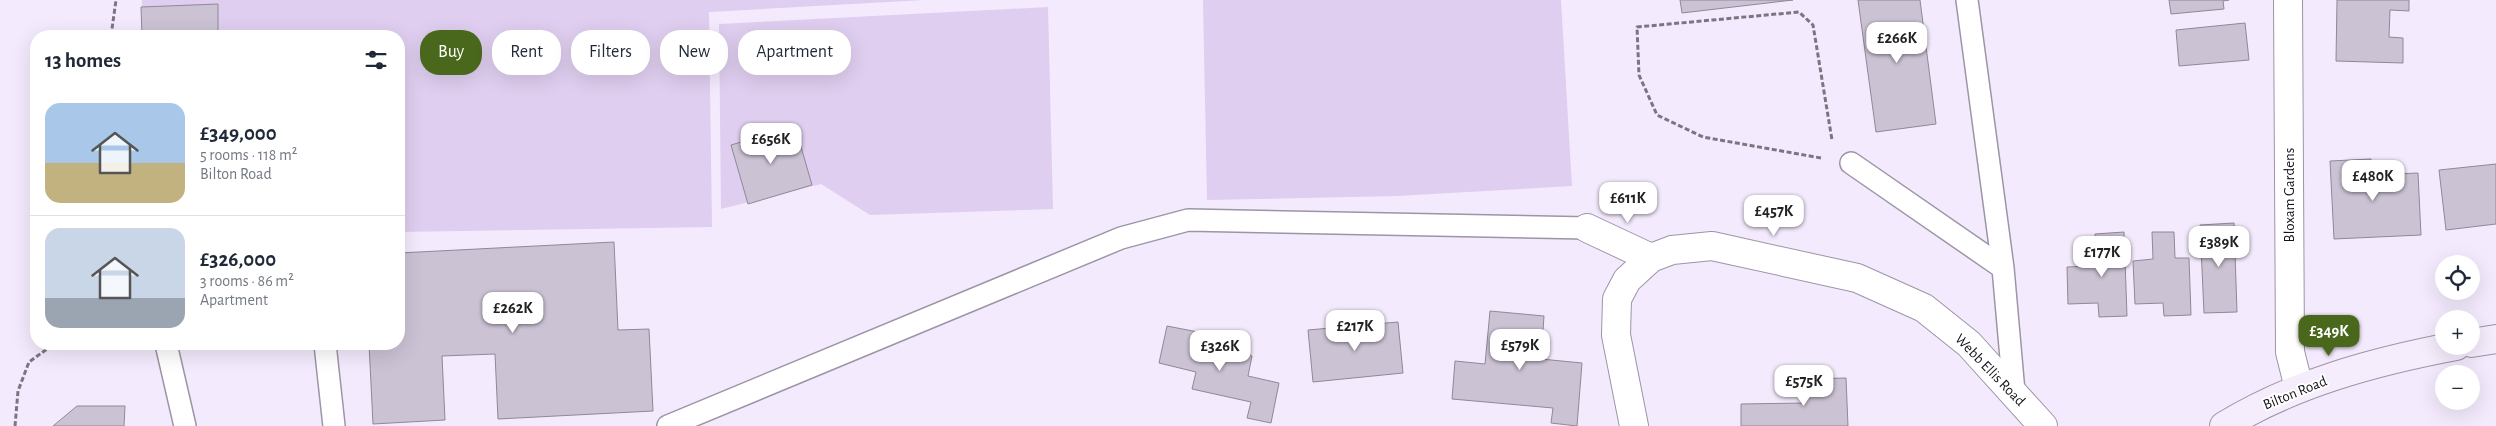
<!DOCTYPE html>
<html lang="en">
<head>
<meta charset="utf-8">
<style>
  body { margin:0; font-family:"Alegreya Sans",sans-serif; background:#f6f6f7; color:#1f2937; height:100vh; display:flex; flex-direction:column; font-size:19px; white-space:nowrap }
  * { box-sizing:border-box; margin:0 }
  p { font-size:16px; color:#747a83 }
  .icon { flex:none; width:28px; height:28px; fill:none; stroke:currentColor; stroke-width:2; stroke-linecap:round; stroke-linejoin:round }
  .map { position:relative; flex:1; overflow:hidden }
  .details { position:absolute; left:30px; top:30px; width:375px; height:320px; display:flex; flex-direction:column; background:#fff; border-radius:20px; box-shadow:0 5px 20px #0002 }
  .details>* { flex:none }
  .top-card { position:absolute; left:420px; top:30px; width:475px; height:45px; display:flex; gap:10px }
  .controls { position:absolute; left:2435px; top:255px; display:grid; gap:10px }
  .controls a { display:grid; place-items:center; width:45px; height:45px; border-radius:50%; background:#fff; box-shadow:0 5px 20px #0002; font-size:25px }
  .price { position:absolute; translate:-50% -42px; padding:0 11px; border-radius:10px; background:#fff; color:#222; font-size:16px; line-height:32px; filter:drop-shadow(0 1px 2px #0008) }
  .price::after { content:''; position:absolute; left:50%; top:30px; width:15px; height:11px; margin-left:-8px; background:inherit; clip-path:polygon(0 0,100% 0,50% 100%) }
  .price.on { background:#4a681c; color:#fff }
  ul { padding:0; list-style:none }
  li { display:flex; align-items:center; gap:15px; height:125px; padding:0 15px }
  li+li { border-top:1px solid #e0e1e3 }
  li span { display:grid; place-items:center; flex:none; width:140px; height:100px; border-radius:15px; color:#555 }
  li>.icon { margin-inline-start:auto }
  span .icon { width:60px; height:60px; fill:#fffc; stroke-width:1 }
  li b { font-size:21px }
  h2 { display:flex; justify-content:space-between; align-items:center; height:60px; padding:0 15px; font-size:21px }
  .pill { padding:0 18px; border-radius:20px; background:#fff; box-shadow:0 5px 20px #0002; font-size:18px; line-height:45px }
  .pill.on { background:#4a681c; color:#fff }
  .map>svg:first-child { display:block }
  .green { fill:#dfceef }
  .building { fill:#cbc2d4; stroke:#908898 }
  .lines { fill:none; stroke-linecap:round; stroke-linejoin:round }
  .lane-casing { stroke:#9d94a5; stroke-width:24 }
  .street-casing { stroke:#9d94a5; stroke-width:30 }
  .secondary-casing { stroke:#9d94a5; stroke-width:30 }
  .path { stroke:#7c7581; stroke-width:3; stroke-dasharray:5 2.5; stroke-linecap:butt }
  .lane { stroke:#fff; stroke-width:21 }
  .street { stroke:#fff; stroke-width:28 }
  .secondary { stroke:#f5ecfc; stroke-width:28 }
  .labels { text-anchor:middle; dominant-baseline:central; stroke-width:4; stroke-linejoin:round; paint-order:stroke }
  .street-label { font-size:15px; fill:#151218; stroke:#fff }
</style>
</head>
<body>
<div class="map">
<svg width="2496" height="426" viewBox="0 0 2496 426">
  <rect width="100%" height="100%" fill="#f4eafd"/>
  <path class="green" d="M142,0H924L709,12L712,227L399,232V36H142Z
    M1203,0H1561L1572,186L1397,196L1207,200Z
    M1048,7L1053,209L870,215L821,184L721,209L719,24Z"/>
  <path class="building" d="M1680,0H1793L1682,13Z
    M1858,0H1920L1936,124L1876,132Z
    M2169,0H2229L2223,1L2224,9L2171,14Z
    M2337,0H2409V11L2390,10L2389,37L2403,38V63L2336,61Z
    M218,4V36H142L141,7Z
    M2245,23L2249,60L2179,66L2176,30Z
    M795,126L812,185L748,204L731,145Z
    M2371,159L2372,175L2418,173L2421,235L2334,239L2330,161Z
    M2496,164V224L2446,230L2439,170Z
    M2234,223L2237,312L2204,313L2200,225Z
    M2124,232L2127,316L2099,317L2098,303L2068,304L2067,267L2097,266L2095,234Z
    M2152,232H2174L2175,258H2189L2191,315L2164,316L2163,303L2135,304L2133,261L2153,259Z
    M614,242L618,330L649,329L653,411L498,419L495,354L442,356L445,420L373,424L369,344H399V253Z
    M1490,311L1544,316L1541,359L1582,363L1577,426L1551,423L1553,408L1452,399L1455,361L1485,364Z
    M1398,322L1403,373L1313,382L1308,330Z
    M1167,326L1198,332L1195,344L1252,356L1248,376L1279,383L1271,423L1247,418L1251,402L1192,389L1196,372L1159,363Z
    M1846,378L1848,426H1741V404L1803,403V379Z
    M77,406H125L124,426H53Z"/>
  <g class="lines">
    <defs>
      <path id="lane" d="M1967,0L2003,268L2014,392
        M1851,163L2003,268
        M166,344L185,426
        M325,344L334,426
        M668,426L1121,238L1188,220L1587,228"/>
      <path id="street" d="M2288,0L2290,352L2299,388
        M1587,228L1651,258
        M1634,426L1616,335L1617,299L1627,280L1651,258L1672,250L1712,246L1857,278L1924,308L1969,344L2043,426"/>
      <path id="secondary" d="M2471,343L2496,339
        M2224,426C2294,383 2376,361 2456,346"/>
    </defs>
    <use href="#lane" class="lane-casing"/>
    <use href="#street" class="street-casing"/>
    <use href="#secondary" class="secondary-casing"/>
    <path class="path" d="M111,36L116,0
      M1821,158L1703,137L1657,115L1639,75L1637,27L1799,12L1813,25L1832,140
      M15,426L18,391L29,362L54,344"/>
    <use href="#lane" class="lane"/>
    <use href="#street" class="street"/>
    <use href="#secondary" class="secondary"/>
  </g>
  <g class="labels">
    <g class="street-label">
      <text transform="translate(2289 195) rotate(-90)">Bloxam Gardens</text>
      <text transform="translate(1990 370) rotate(46)">Webb Ellis Road</text>
      <text transform="translate(2295 393) rotate(-22)">Bilton Road</text>
    </g>
  </g>
</svg>
<div class="controls">
<a><svg class="icon" aria-label="locate" viewBox="0 0 24 24"><circle cx="12" cy="12" r="6"/><path d="M12 2v4M12 18v4M2 12h4M18 12h4"/></svg></a>
<a>+</a>
<a>−</a>
</div>
<b class="price" style="left:1897px;top:64px">£266K</b>
<b class="price" style="left:771px;top:165px">£656K</b>
<b class="price" style="left:2373px;top:202px">£480K</b>
<b class="price" style="left:1628px;top:224px">£611K</b>
<b class="price" style="left:1774px;top:237px">£457K</b>
<b class="price" style="left:2219px;top:268px">£389K</b>
<b class="price" style="left:2102px;top:278px">£177K</b>
<b class="price" style="left:513px;top:334px">£262K</b>
<b class="price" style="left:1355px;top:352px">£217K</b>
<b class="price on" style="left:2329px;top:357px">£349K</b>
<b class="price" style="left:1520px;top:371px">£579K</b>
<b class="price" style="left:1220px;top:372px">£326K</b>
<b class="price" style="left:1804px;top:407px">£575K</b>
<div class="top-card">
<a class="pill on">Buy</a>
<a class="pill">Rent</a>
<a class="pill">Filters</a>
<a class="pill">New</a>
<a class="pill">Apartment</a>
</div>
<section class="details">
<h2>13 homes<svg class="icon" aria-label="filters" viewBox="0 0 24 24"><path d="M4 7h16M4 17h16"/><circle cx="9" cy="7" r="2"/><circle cx="15" cy="17" r="2"/></svg></h2>
<ul>
<li><span style="background:linear-gradient(#a9c7e8 60%,#c2b280 0)"><svg class="icon" aria-label="home" viewBox="0 0 24 24"><path d="M3 11l9-7 9 7M6 9v11h12V9"/></svg></span><div><b>£349,000</b><p>5 rooms · 118 m²</p><p>Bilton Road</p></div></li>
<li><span style="background:linear-gradient(#c9d6e8 70%,#9aa5b1 0)"><svg class="icon" aria-label="home" viewBox="0 0 24 24"><path d="M3 11l9-7 9 7M6 9v11h12V9"/></svg></span><div><b>£326,000</b><p>3 rooms · 86 m²</p><p>Apartment</p></div></li>
</ul>
</section>
</div>
</body>
</html>
